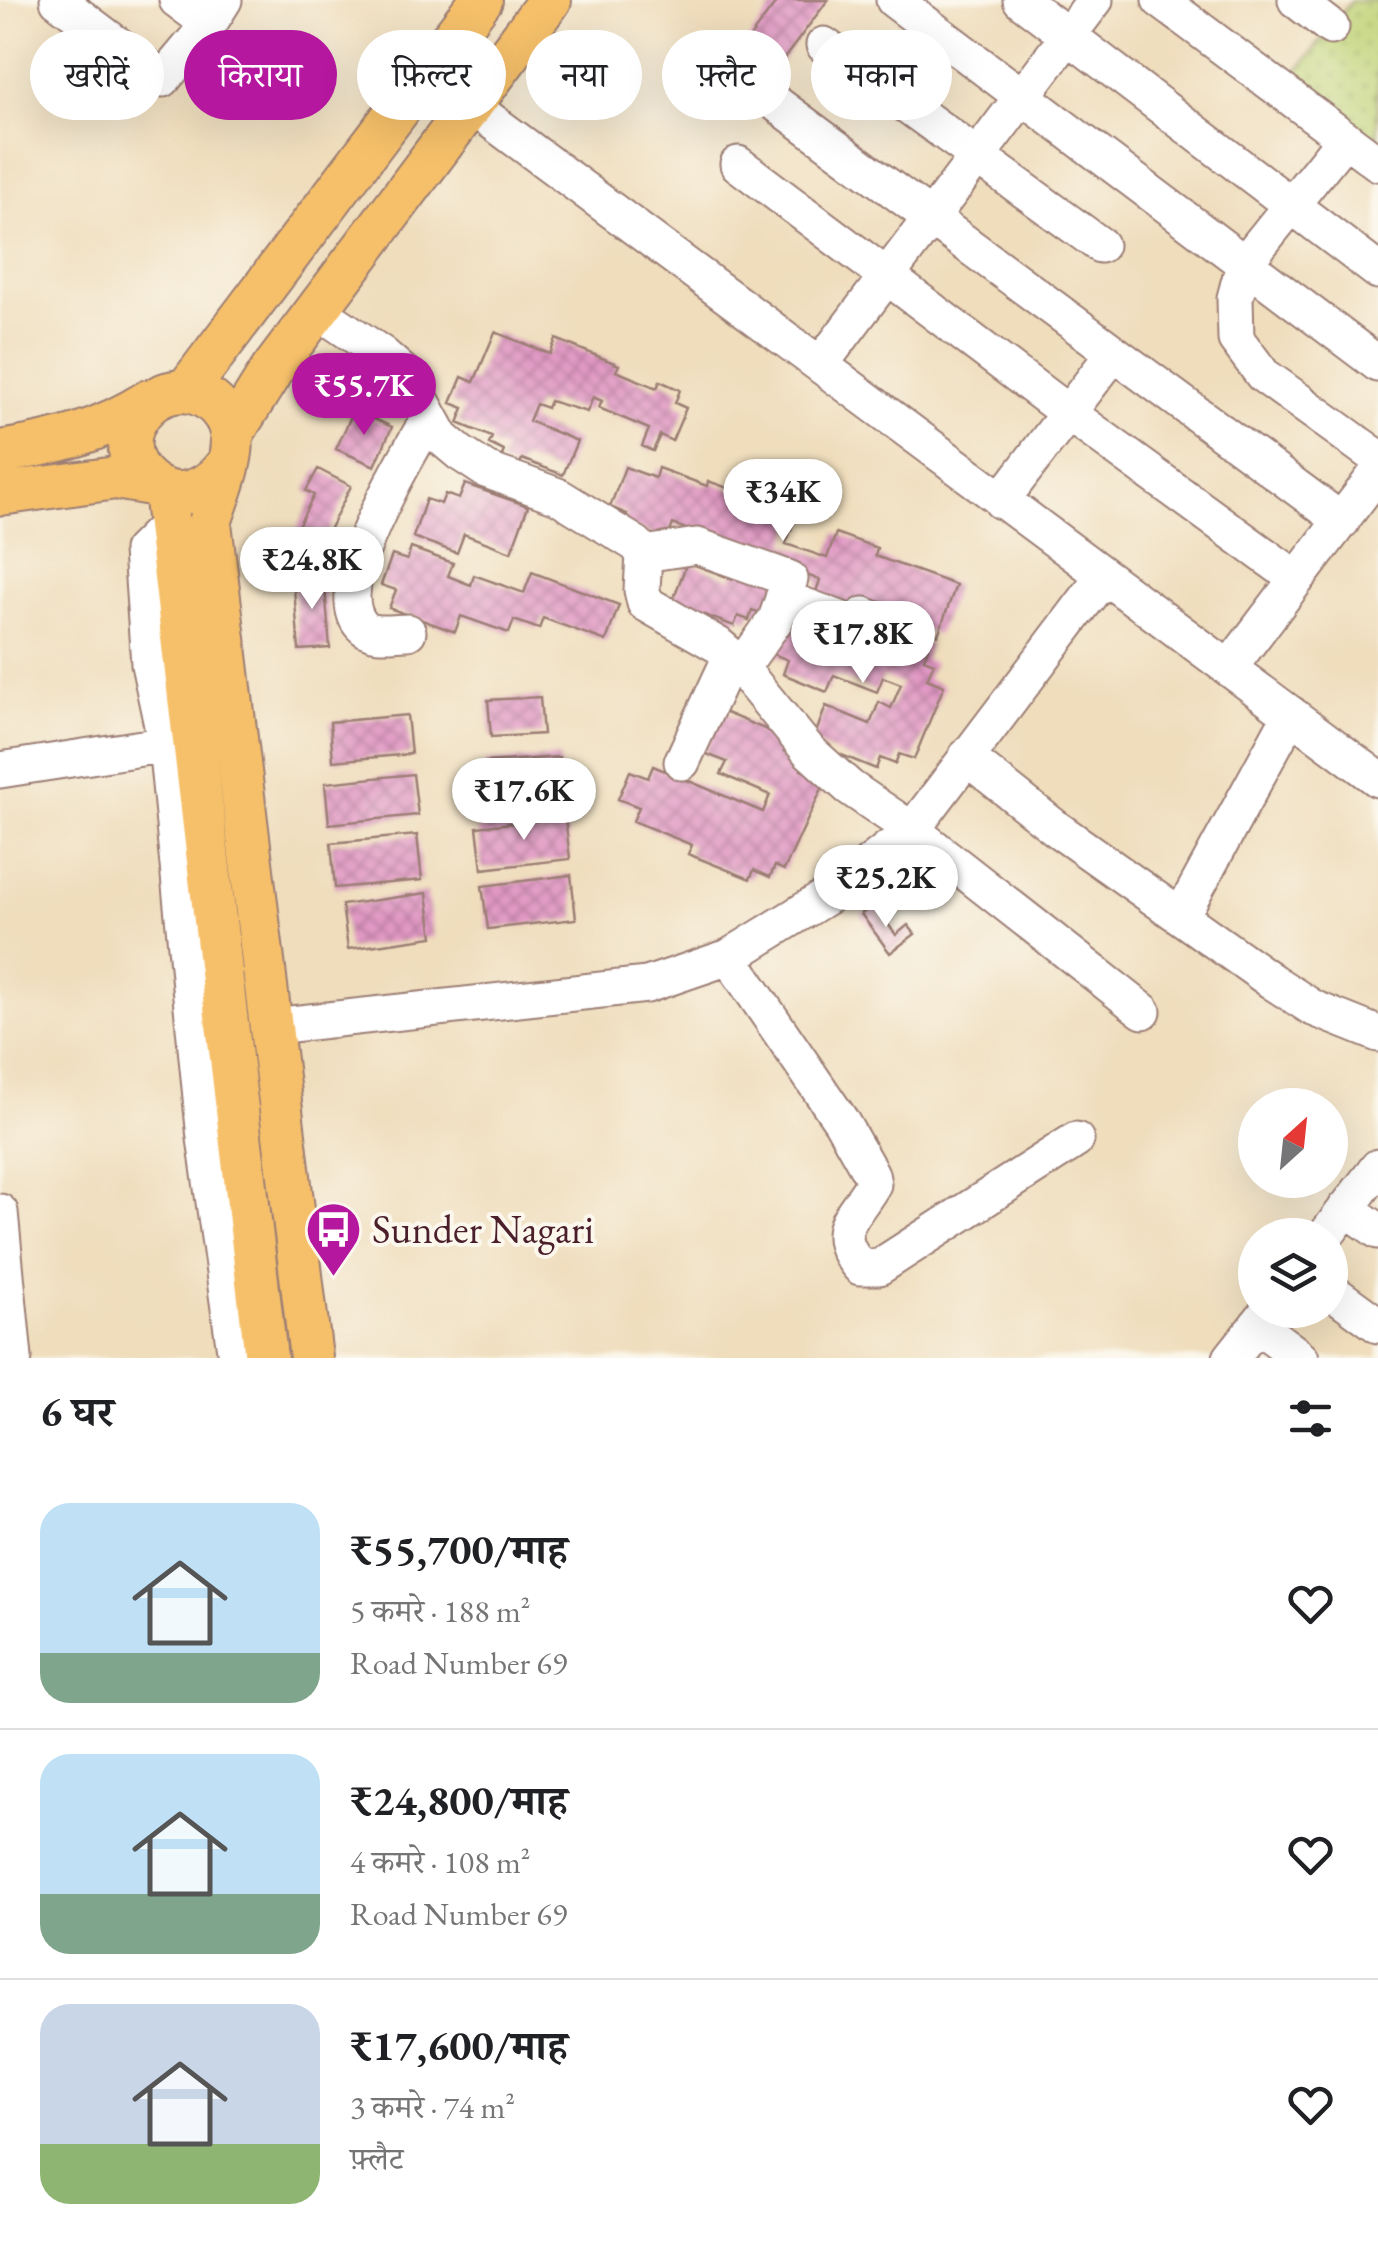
<!DOCTYPE html>
<html lang="hi">
<head>
<meta charset="utf-8">
<style>
  body { margin:0; font-family:"EB Garamond","Noto Serif Devanagari",serif; background:#f6f6f6; color:#202124; height:100vh; display:flex; flex-direction:column; font-size:38px; white-space:nowrap }
  * { box-sizing:border-box; margin:0 }
  p { font-size:32px; color:#757577 }
  .icon { flex:none; width:55px; height:55px; fill:none; stroke:currentColor; stroke-width:2; stroke-linecap:round; stroke-linejoin:round }
  .map { position:relative; height:1358px; overflow:hidden }
  .drawer { display:flex; flex-direction:column; background:#fff; flex:1 }
  .drawer>* { flex:none }
  .hud { position:absolute; left:30px; top:30px; width:1320px; height:90px; display:flex; gap:20px }
  .needle { width:65px; rotate:27deg }
  .buttons { position:absolute; left:1238px; top:1088px; display:grid; gap:20px }
  .buttons a { display:grid; place-items:center; width:110px; height:110px; border-radius:50%; background:#fff; box-shadow:0 10px 40px #0002; font-size:50px }
  .price { position:absolute; translate:-50% -85px; padding:0 22px; border-radius:35px; background:#fff; color:#222; font-size:32px; line-height:65px; filter:drop-shadow(0 2px 5px #0008) }
  .price::after { content:''; position:absolute; left:50%; top:60px; width:30px; height:22px; margin-left:-15px; background:inherit; clip-path:polygon(0 0,100% 0,50% 100%) }
  .price.active { background:#b5179e; color:#fff }
  ul { padding:0; list-style:none }
  li { display:flex; align-items:center; gap:30px; height:250px; padding:0 40px }
  li+li { border-top:2px solid #e0e0e0 }
  li span { display:grid; place-items:center; flex:none; width:280px; height:200px; border-radius:30px; color:#555 }
  li>.icon { margin-inline-start:auto }
  span .icon { width:120px; height:120px; fill:#fffc; stroke-width:1 }
  li b { font-size:42px }
  h2 { display:flex; justify-content:space-between; align-items:center; height:120px; padding:0 40px; font-size:42px }
  .chip { padding:0 35px; border-radius:45px; background:#fff; box-shadow:0 10px 40px #0002; font-size:35px; line-height:90px }
  .chip.active { background:#b5179e; color:#fff }
  .map>svg:first-child { display:block }
  .park { fill:url(#park-dots); stroke:#857951; stroke-width:2.5 }
  .building { fill:url(#building-cross-hatch) }
  .lines { fill:none; stroke-linecap:round; stroke-linejoin:round }
  .minor-casing { stroke:#9c7e74; stroke-width:39 }
  .major-casing { stroke:#9c7e74; stroke-width:46 }
  .minor { stroke:#fff; stroke-width:35 }
  .major { stroke:#f6c06b; stroke-width:42 }
  .labels { text-anchor:middle; dominant-baseline:central; stroke-width:8; stroke-linejoin:round; paint-order:stroke }
  .poi-label { font-size:40px; fill:#4a1f2b; stroke:#fbf7ec; text-anchor:start }
</style>
</head>
<body>
<div class="map">
<svg width="1378" height="1358" viewBox="0 0 1378 1358">
  <defs>
    <pattern id="park-dots" width="8" height="8" patternUnits="userSpaceOnUse" patternTransform="scale(2.5)"><rect width="8" height="8" fill="#c0d377"/><path d="M2 2h.1M6 6h.1" fill="none" stroke="#a6b567" stroke-width="1.8" stroke-linecap="round"/></pattern>
    <pattern id="building-cross-hatch" width="8" height="8" patternUnits="userSpaceOnUse" patternTransform="scale(2.5)"><rect width="8" height="8" fill="#e199c4"/><path d="M0 0l8 8M0 8l8-8" fill="none" stroke="#b87c9f"/></pattern>
  </defs>
  <rect width="100%" height="100%" fill="#fbf7ec"/>
  <filter id="ink" filterUnits="userSpaceOnUse"><feTurbulence type="fractalNoise" baseFrequency=".01" numOctaves="2"/><feDisplacementMap in="SourceGraphic" scale="20" xChannelSelector="R" yChannelSelector="G"/><feConvolveMatrix kernelMatrix="1 2 1 2 8 2 1 2 1" color-interpolation-filters="sRGB"/></filter>
  <filter id="wash" filterUnits="userSpaceOnUse"><feTurbulence type="fractalNoise" baseFrequency=".0048" numOctaves="4" result="noise"/><feDisplacementMap in="SourceGraphic" scale="40" xChannelSelector="R" yChannelSelector="G"/><feGaussianBlur stdDeviation="2.25" result="paint"/><feColorMatrix in="noise" values="0 0 0 0 0 0 0 0 0 0 0 0 0 0 0 0 0 1.4 0 .05"/><feComposite in="paint" operator="in"/></filter>
  <g filter="url(#wash)">
    <rect width="100%" height="100%" fill="#efddbc"/>
    <path class="park" d="M1352,0H1378V153L1283,90Z"/>
    <g id="blocks">
      <path class="building" d="M778,0H828L741,116L709,92Z
        M495,332L550,354L556,339L619,365L616,371L657,388L660,381L680,390L675,403L686,408L672,441L660,435L653,451L642,446L649,429L599,408L602,401L593,397L587,412L550,401L547,408L536,404L529,421L577,441L563,475L522,459L517,470L499,463L504,451L489,444L492,437L458,423L464,408L451,403L462,377L474,382Z
        M354,410L392,427L375,466L336,449Z
        M625,467L655,478L658,468L707,486L708,481L750,496L754,486L801,503L786,544L827,558L836,533L877,548L875,556L956,585L938,635L860,606L813,600L820,580L673,524L667,540L623,524L627,514L610,507Z
        M318,469L351,486L320,548L294,534L314,495L306,491Z
        M465,484L528,506L511,552L464,534L457,553L413,537L426,499L441,504L445,494L459,499Z
        M411,548L453,563L448,576L471,585L474,575L524,593L532,572L619,605L606,641L543,618L539,629L514,620L509,633L461,616L455,632L389,608L396,590L381,585L392,555L407,560Z
        M687,562L732,579L737,565L780,581L767,615L752,610L749,620L738,616L734,626L672,603Z
        M324,575L330,648L299,650L293,577Z
        M803,612L866,628L909,645L912,637L930,644L924,659L934,663L927,679L944,686L914,759L899,754L895,764L880,758L876,769L812,743L826,706L870,724L879,702L891,708L901,684L883,677L877,692L834,675L827,692L783,674L788,660L773,654L785,621L797,627Z
        M540,697L543,734L491,737L488,700Z
        M721,711L789,739L784,751L805,759L801,770L826,780L784,870L775,866L770,877L754,870L750,879L688,854L692,845L633,821L639,807L618,799L630,771L648,778L653,766L763,812L770,795L721,774L727,762L704,753Z
        M407,715L411,754L333,761L330,722Z
        M559,757L562,799L489,804L486,762Z
        M413,774L418,815L329,824L325,783Z
        M565,817L570,859L482,869L477,827Z
        M417,835L422,880L335,888L331,843Z
        M571,875L576,919L488,929L482,886Z
        M427,893L433,937L348,949L342,905Z
        M874,905L896,935L908,925L915,934L890,953L861,914Z"/>
    </g>
  </g>
  <g filter="url(#ink)">
    <use href="#blocks" fill-opacity="0" stroke="#9c7e74" stroke-width="2.5"/>
    <g class="lines">
      <defs>
        <path id="minor" d="M58,0L163,79L209,24L224,0
          M177,0L209,24
          M894,0L1378,364
          M1021,0L1378,271
          M1160,0L1378,163
          M1296,0L1331,27
          M824,45L1100,245
          M470,105L1378,779
          M778,105L1342,521
          M1345,138L1244,264L1235,298L1236,339L1263,375L1378,458
          M738,164L1068,413L1297,579
          M317,310L383,355L409,378L442,438L460,453L486,470L558,496L636,544L644,554L642,590L645,603L718,645L731,656L809,751L849,787L912,830L1143,1011
          M820,365L1095,0
          M1001,501L1113,354
          M169,523L141,551L149,664L166,744L205,1138L236,1358
          M644,554L697,546L790,579L776,619L741,668
          M783,598L859,626L864,615L901,630
          M408,632C394,632 372,637 362,626C325,587 408,456 429,418
          M1230,667L1378,472
          M966,757L1057,829L1273,982L1313,1008L1378,1034
          M682,762L731,656
          M0,770L187,741
          M1181,916L1291,714
          M729,957L841,1121L871,1174L873,1184C854,1217 828,1230 860,1267H879L1076,1140
          M273,1026L647,985L729,957L831,894L912,830L1104,576
          M1346,1208L1378,1231
          M0,1212L14,1358
          M1326,1235L1378,1167
          M1330,1290L1378,1325
          M1257,1325L1301,1358
          M1231,1358L1269,1310"/>
        <path id="major" d="M186,391L481,0
          M232,434L272,370L550,0
          M0,452C57,443 100,432 149,401
          M226,466C207,492 174,504 147,480C99,438 160,365 211,401C221,409 229,420 231,433C236,457 217,500 210,523L311,1358
          M165,491L266,1358
          M0,494L116,478L151,484"/>
      </defs>
      <use href="#minor" class="minor-casing"/>
      <use href="#major" class="major-casing"/>
      <use href="#minor" class="minor"/>
      <use href="#major" class="major"/>
    </g>
  </g>
  <defs>
    <symbol id="bus-pin" viewBox="-11 -11 22 30"><path d="M0 17L-7.5 6A9.5 9.5 0 1 1 7.5 6Z" fill="#b5179e" stroke="#fbf7ec"/><path d="M-5-6H5V4H4V6H2V4H-2V6H-4V4H-5ZM-3.5-4V0h7V-4ZM-3.5 1.2v1.5H-2V1.2ZM2 1.2v1.5H3.5V1.2Z" fill="#fff"/></symbol>
  </defs>
  <g fill-rule="evenodd">
    <use href="#bus-pin" x="302" y="1198" width="63" height="86"/>
  </g>
  <g class="labels">
    <g class="poi-label">
      <text x="372" y="1229">Sunder Nagari</text>
    </g>
  </g>
</svg>
<div class="buttons">
<a><svg class="needle" viewBox="-14 -14 28 28"><path d="M0-13l5 13h-10z" fill="#e53935"/><path d="M0 13l5-13h-10z" fill="#757577"/></svg></a>
<a><svg class="icon" aria-label="layers" viewBox="0 0 24 24"><path d="M12 4l9 5-9 5-9-5zM3 14l9 5 9-5"/></svg></a>
</div>
<b class="price active" style="left:364px;top:438px">₹55.7K</b>
<b class="price" style="left:783px;top:544px">₹34K</b>
<b class="price" style="left:312px;top:612px">₹24.8K</b>
<b class="price" style="left:863px;top:686px">₹17.8K</b>
<b class="price" style="left:524px;top:843px">₹17.6K</b>
<b class="price" style="left:886px;top:930px">₹25.2K</b>
<div class="hud">
<a class="chip">खरीदें</a>
<a class="chip active">किराया</a>
<a class="chip">फ़िल्टर</a>
<a class="chip">नया</a>
<a class="chip">फ़्लैट</a>
<a class="chip">मकान</a>
</div>
</div>
<section class="drawer">
<h2>6 घर<svg class="icon" aria-label="filters" viewBox="0 0 24 24"><path d="M4 7h16M4 17h16"/><circle cx="9" cy="7" r="2"/><circle cx="15" cy="17" r="2"/></svg></h2>
<ul>
<li><span style="background:linear-gradient(#bfe0f5 75%,#7fa58c 0)"><svg class="icon" aria-label="home" viewBox="0 0 24 24"><path d="M3 11l9-7 9 7M6 9v11h12V9"/></svg></span><div><b>₹55,700/माह</b><p>5 कमरे · 188 m²</p><p>Road Number 69</p></div><svg class="icon" aria-label="heart" viewBox="0 0 24 24"><path d="M12 20l-8-8c-3-5 5-10 8-4 3-6 11-1 8 4z"/></svg></li>
<li><span style="background:linear-gradient(#bfe0f5 70%,#7fa58c 0)"><svg class="icon" aria-label="home" viewBox="0 0 24 24"><path d="M3 11l9-7 9 7M6 9v11h12V9"/></svg></span><div><b>₹24,800/माह</b><p>4 कमरे · 108 m²</p><p>Road Number 69</p></div><svg class="icon" aria-label="heart" viewBox="0 0 24 24"><path d="M12 20l-8-8c-3-5 5-10 8-4 3-6 11-1 8 4z"/></svg></li>
<li><span style="background:linear-gradient(#c9d6e8 70%,#8fb573 0)"><svg class="icon" aria-label="home" viewBox="0 0 24 24"><path d="M3 11l9-7 9 7M6 9v11h12V9"/></svg></span><div><b>₹17,600/माह</b><p>3 कमरे · 74 m²</p><p>फ़्लैट</p></div><svg class="icon" aria-label="heart" viewBox="0 0 24 24"><path d="M12 20l-8-8c-3-5 5-10 8-4 3-6 11-1 8 4z"/></svg></li>
</ul>
</section>
</body>
</html>
